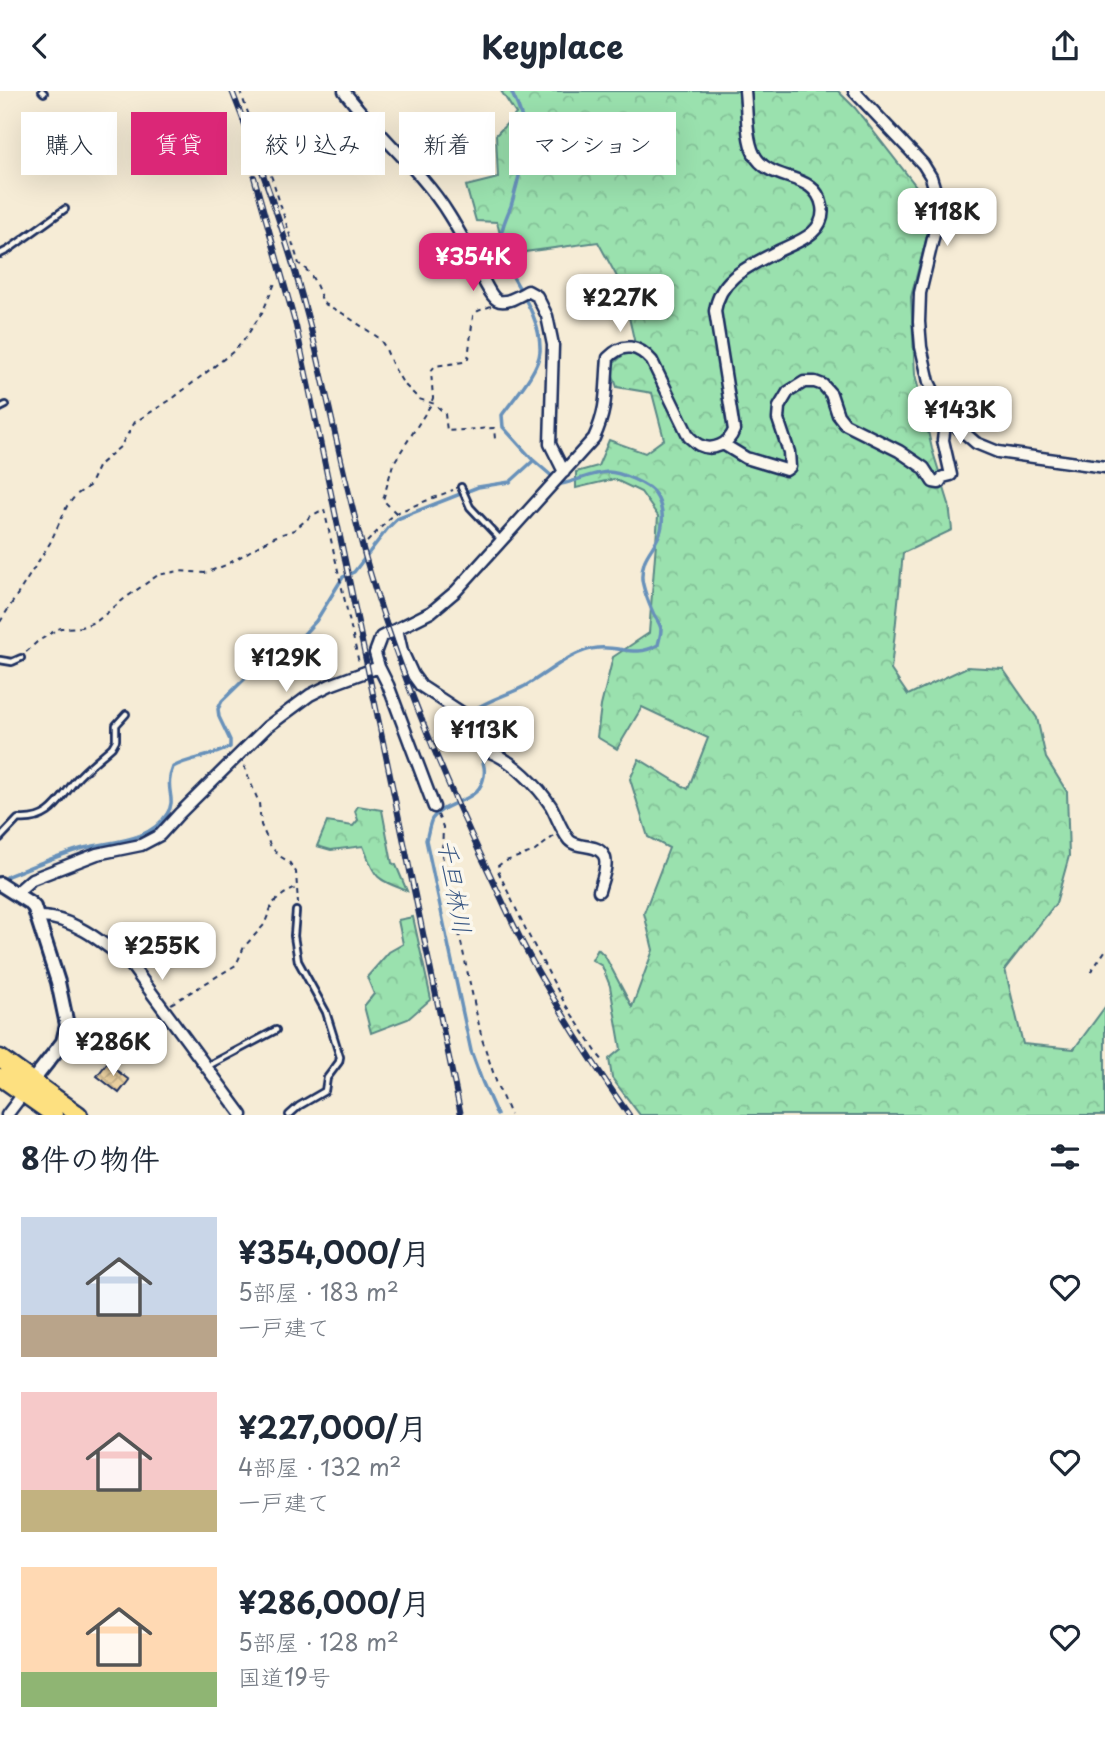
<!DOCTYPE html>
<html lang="ja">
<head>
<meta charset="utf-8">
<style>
  body { margin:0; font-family:"Playpen Sans","Klee One",sans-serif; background:#f6f6f7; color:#1f2937; height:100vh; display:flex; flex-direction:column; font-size:26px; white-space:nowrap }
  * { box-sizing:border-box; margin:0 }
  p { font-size:23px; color:#747a83 }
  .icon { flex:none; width:38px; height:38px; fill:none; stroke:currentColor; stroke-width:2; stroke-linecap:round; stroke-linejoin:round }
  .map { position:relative; height:1024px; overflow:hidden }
  .drawer { display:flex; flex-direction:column; background:#fff; flex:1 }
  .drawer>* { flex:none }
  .top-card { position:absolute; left:21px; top:21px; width:700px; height:63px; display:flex; gap:14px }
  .price { position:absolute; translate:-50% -60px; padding:0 16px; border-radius:14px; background:#fff; color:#222; font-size:23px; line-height:46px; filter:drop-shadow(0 2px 4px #0008) }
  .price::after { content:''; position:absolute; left:50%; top:42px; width:21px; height:16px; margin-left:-10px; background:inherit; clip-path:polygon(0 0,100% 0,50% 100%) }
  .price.on { background:#db2777; color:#fff }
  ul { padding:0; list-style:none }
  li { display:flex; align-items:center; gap:21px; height:175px; padding:0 21px }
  li span { display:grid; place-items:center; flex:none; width:196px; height:140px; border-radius:0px; color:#555 }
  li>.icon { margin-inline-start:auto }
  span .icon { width:84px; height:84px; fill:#fffc; stroke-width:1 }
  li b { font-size:30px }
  h2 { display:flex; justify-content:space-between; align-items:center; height:84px; padding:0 21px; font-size:30px }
  .pill { padding:0 24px; border-radius:0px; background:#fff; box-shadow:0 7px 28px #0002; font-size:24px; line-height:63px }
  .pill.on { background:#db2777; color:#fff }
  header { display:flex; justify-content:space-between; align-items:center; height:91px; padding:0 21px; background:#fff; font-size:32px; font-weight:700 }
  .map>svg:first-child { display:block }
  .forest { fill:url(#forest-crowns); stroke:#5a8886; stroke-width:2 }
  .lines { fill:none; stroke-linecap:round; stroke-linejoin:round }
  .stream { stroke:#6791ba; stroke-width:3.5 }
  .building { fill:url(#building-cross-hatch); stroke:#1b2f5e; stroke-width:2 }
  .service-casing { stroke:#1b2f5e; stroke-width:10 }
  .minor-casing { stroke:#1b2f5e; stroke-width:15 }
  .tertiary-casing { stroke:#1b2f5e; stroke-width:18 }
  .trunk-casing { stroke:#1b2f5e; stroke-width:21 }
  .path { stroke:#1b2f5e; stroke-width:2; stroke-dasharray:5 5; stroke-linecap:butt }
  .service { stroke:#fbf7ec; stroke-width:4.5 }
  .minor { stroke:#fbf7ec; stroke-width:10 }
  .tertiary { stroke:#fbf7ec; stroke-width:12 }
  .trunk { stroke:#fde080; stroke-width:16 }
  .rail-casing { stroke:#1b2f5e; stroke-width:6 }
  .rail { stroke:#fbf7ec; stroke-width:3.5; stroke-dasharray:10; stroke-linecap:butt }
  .labels { text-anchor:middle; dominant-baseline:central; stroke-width:7; stroke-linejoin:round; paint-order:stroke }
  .water-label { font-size:24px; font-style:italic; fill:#3a5884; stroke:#fbf7ec }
</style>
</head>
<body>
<header><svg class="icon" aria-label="back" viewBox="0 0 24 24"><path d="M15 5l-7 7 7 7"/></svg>Keyplace<svg class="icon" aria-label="share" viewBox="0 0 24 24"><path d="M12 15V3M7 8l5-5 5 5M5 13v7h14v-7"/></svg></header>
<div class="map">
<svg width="1105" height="1024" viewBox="0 0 1105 1024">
  <defs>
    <pattern id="forest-crowns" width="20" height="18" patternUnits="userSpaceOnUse" patternTransform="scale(1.75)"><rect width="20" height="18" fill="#9ae1ae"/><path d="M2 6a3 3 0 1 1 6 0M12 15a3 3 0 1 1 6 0" fill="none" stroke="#84c198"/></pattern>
    <pattern id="building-cross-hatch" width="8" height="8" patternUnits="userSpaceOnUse" patternTransform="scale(1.75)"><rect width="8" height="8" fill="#ecd2a1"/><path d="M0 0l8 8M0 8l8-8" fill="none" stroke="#cab58d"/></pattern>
  </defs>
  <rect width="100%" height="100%" fill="#f6ecd6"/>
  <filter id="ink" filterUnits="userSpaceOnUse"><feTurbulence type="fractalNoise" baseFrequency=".0143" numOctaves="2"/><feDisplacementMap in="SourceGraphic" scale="14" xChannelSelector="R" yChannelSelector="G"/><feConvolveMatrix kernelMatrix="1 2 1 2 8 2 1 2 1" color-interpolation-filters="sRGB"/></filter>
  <g filter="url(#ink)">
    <path class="forest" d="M501,0H838L855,17L919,99L927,145L911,206L915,283L932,358L949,413L952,439L903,462L891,579L908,604L967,576L1003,578L1037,627L1046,667L1067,701L1069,765L1056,812L1005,878L1023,953L1074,958L1105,916V1024H640L612,987L609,968L621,958L610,895L602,875L592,869L598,858L605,865L632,916L653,859L644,822L669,757L648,746L630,688L639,668L688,698L708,647L642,616L617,658L597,646L601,615L613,566L649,542L658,425L641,401L614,388L576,397V381L598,375L609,349L645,362L664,348L652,302L617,296L610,276L635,253L622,195L598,151L525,161L520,177L504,160L497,131L476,130L466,95L498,87L496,44L516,23Z
      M358,715L382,719L392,772L396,774L407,800C373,786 377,789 363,755L331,759L317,755L327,731L353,735L358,729L355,720Z
      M413,826L431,908L408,928L371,942L364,915L374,903L367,886L389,861L403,853L398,829Z"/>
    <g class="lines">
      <path class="stream" d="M2,790L8,785C33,775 58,764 84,757C112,750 150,751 167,723C176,710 167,700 170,687C170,683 172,680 173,676C191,666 213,666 230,656V649L219,626L218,618L222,610L262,571L294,551L304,543L316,530L343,486L354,481L388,437L397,428L478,396L510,391L533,370
        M497,1024L482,990L471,960L426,749C428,743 429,734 432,728C445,709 476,713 483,689C490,669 469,651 469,631C469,628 470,624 471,621C487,609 508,604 525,595C548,582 572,559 598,557C622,555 634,567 658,554C659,549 661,544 661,538C660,532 657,529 654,524C650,515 643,497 642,488C641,463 655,459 661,439C664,428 662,413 655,403C649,393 619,381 608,381C591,382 577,390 561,393L532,368L503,336L502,324C513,308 539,280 540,260C541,233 526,209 513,186C508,177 501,166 500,156C499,143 506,127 511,115C518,91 528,55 523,30C520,20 516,10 511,0"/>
    </g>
    <path class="building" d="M107,972L129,989L119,1002L97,985Z"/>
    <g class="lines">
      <defs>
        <path id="service" d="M42,0L44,2
          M0,163L8,159L65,118
          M0,317L6,314
          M461,396L470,416L501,449
          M0,569L12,571L21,567
          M0,747L18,728C49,731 58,711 75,690C86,677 100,667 112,656L116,649V634L126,623
          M206,976L276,939
          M289,1024L299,1015L325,1000L327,987L339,971L340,966L326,921L298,870L294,845L296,820"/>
        <path id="minor" d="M344,0C376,44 421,78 449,124C456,135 462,146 468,157C474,168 488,204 497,209C506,214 520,204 528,200L537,205L547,225L553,254L550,353L564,381
          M854,0L923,73L931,86L937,106L936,135L920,202L919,231L921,256L929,291L946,326L976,352L998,361L1105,376
          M723,353L746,367L786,379L790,376L789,361L778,328L779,316L788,301L804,291H815L823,294L831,303L838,324L845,333L899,360L924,377L933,391L939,392L943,386L951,384L943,349L946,326
          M397,538L402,560L413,584L421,595L476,631L490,661C512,669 538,695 551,715C557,726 561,739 569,749C577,758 595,752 603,763C610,772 601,791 599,800
          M379,576L388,594L434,716
          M16,802L32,788L97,763L141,754L160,744L179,723L267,636L310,604L330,594L379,576L375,562L381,546L431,521L456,500L594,347C608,317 605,299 608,267C623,251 638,254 652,270L689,346C692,348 695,352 699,354C713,361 729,353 734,339L715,220C720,186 750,175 778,160C797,151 827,142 822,115C815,79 769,93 754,63C746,47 747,18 745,0
          M38,826C73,825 105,853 131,874L242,1024
          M7,1024L23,1003"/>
        <path id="tertiary" d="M0,793L30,812L34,816L58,891L67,934L63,951L27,997"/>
        <path id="trunk" d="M0,967L79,1024
          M0,986L54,1024"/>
      </defs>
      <use href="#service" class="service-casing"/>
      <use href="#minor" class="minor-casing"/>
      <use href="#tertiary" class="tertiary-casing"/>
      <use href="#trunk" class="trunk-casing"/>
      <path class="path" d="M240,0L273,90L299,173C313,181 318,198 323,212L342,222L379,247L385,256L393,275L403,292L419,308L435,313L445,323L447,340L494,337L495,348
        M396,422L383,409L393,373L430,315L433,307L431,280L435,275L464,271L468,268L473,225L478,220L491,215
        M367,451L389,428L396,422L453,399
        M0,531L50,452L67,415L76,404L89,395L99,374L120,356L135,331L172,308L234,260L244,249L263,220L275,192
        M26,561L37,551L56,539L61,537L81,536L97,530L124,508L158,484L179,480L205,482L226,474L274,446L294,439L311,425L324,418L359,572
        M244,675L259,712L261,734L270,754L278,764L289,771L296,781L298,813
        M438,724L443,736L442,764L482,948L498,996L510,1024
        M554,745L535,760L503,771L498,775V780L528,843L565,913L599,965L604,971
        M1091,881L1105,860
        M171,913L236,874L244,856L264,834L273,812L284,803L296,797"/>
      <use href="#service" class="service"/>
      <use href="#minor" class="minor"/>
      <use href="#tertiary" class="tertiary"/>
      <use href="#trunk" class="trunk"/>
      <defs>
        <path id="rail" d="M232,0C265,84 295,170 316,259C333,330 347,404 368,475C398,577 438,673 483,769C501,806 517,844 537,879C565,929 596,977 629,1024
          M254,86L296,235L461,1024"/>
      </defs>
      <use href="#rail" class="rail-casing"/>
      <use href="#rail" class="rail"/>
    </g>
  </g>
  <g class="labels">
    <g class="water-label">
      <text transform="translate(456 795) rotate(80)">千旦林川</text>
    </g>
  </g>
</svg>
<b class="price" style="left:947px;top:157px">¥118K</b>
<b class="price on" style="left:473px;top:202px">¥354K</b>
<b class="price" style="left:620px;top:243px">¥227K</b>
<b class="price" style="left:960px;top:355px">¥143K</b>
<b class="price" style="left:286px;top:603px">¥129K</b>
<b class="price" style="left:484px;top:675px">¥113K</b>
<b class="price" style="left:162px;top:891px">¥255K</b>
<b class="price" style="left:113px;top:987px">¥286K</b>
<div class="top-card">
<a class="pill">購入</a>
<a class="pill on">賃貸</a>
<a class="pill">絞り込み</a>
<a class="pill">新着</a>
<a class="pill">マンション</a>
</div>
</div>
<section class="drawer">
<h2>8件の物件<svg class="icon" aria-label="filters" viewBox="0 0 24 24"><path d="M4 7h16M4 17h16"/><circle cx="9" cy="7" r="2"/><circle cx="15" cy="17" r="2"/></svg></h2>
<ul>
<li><span style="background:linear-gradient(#c9d6e8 70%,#b9a48a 0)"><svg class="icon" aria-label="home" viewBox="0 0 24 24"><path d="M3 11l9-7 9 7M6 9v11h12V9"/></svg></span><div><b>¥354,000/月</b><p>5部屋 · 183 m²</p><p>一戸建て</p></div><svg class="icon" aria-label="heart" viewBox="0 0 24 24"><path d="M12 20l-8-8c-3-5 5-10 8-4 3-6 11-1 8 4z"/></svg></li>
<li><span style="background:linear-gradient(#f6c9c9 70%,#c2b280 0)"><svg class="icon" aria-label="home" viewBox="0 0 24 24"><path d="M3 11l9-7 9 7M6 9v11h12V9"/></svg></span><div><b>¥227,000/月</b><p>4部屋 · 132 m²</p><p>一戸建て</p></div><svg class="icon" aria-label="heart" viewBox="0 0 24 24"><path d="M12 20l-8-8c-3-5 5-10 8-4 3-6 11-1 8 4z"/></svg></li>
<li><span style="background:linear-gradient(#ffd9b3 75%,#8fb573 0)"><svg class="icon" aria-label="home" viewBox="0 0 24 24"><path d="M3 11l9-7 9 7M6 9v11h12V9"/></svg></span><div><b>¥286,000/月</b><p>5部屋 · 128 m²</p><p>国道19号</p></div><svg class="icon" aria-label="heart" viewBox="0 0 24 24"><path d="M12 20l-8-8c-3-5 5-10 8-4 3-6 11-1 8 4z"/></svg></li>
</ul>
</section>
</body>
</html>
